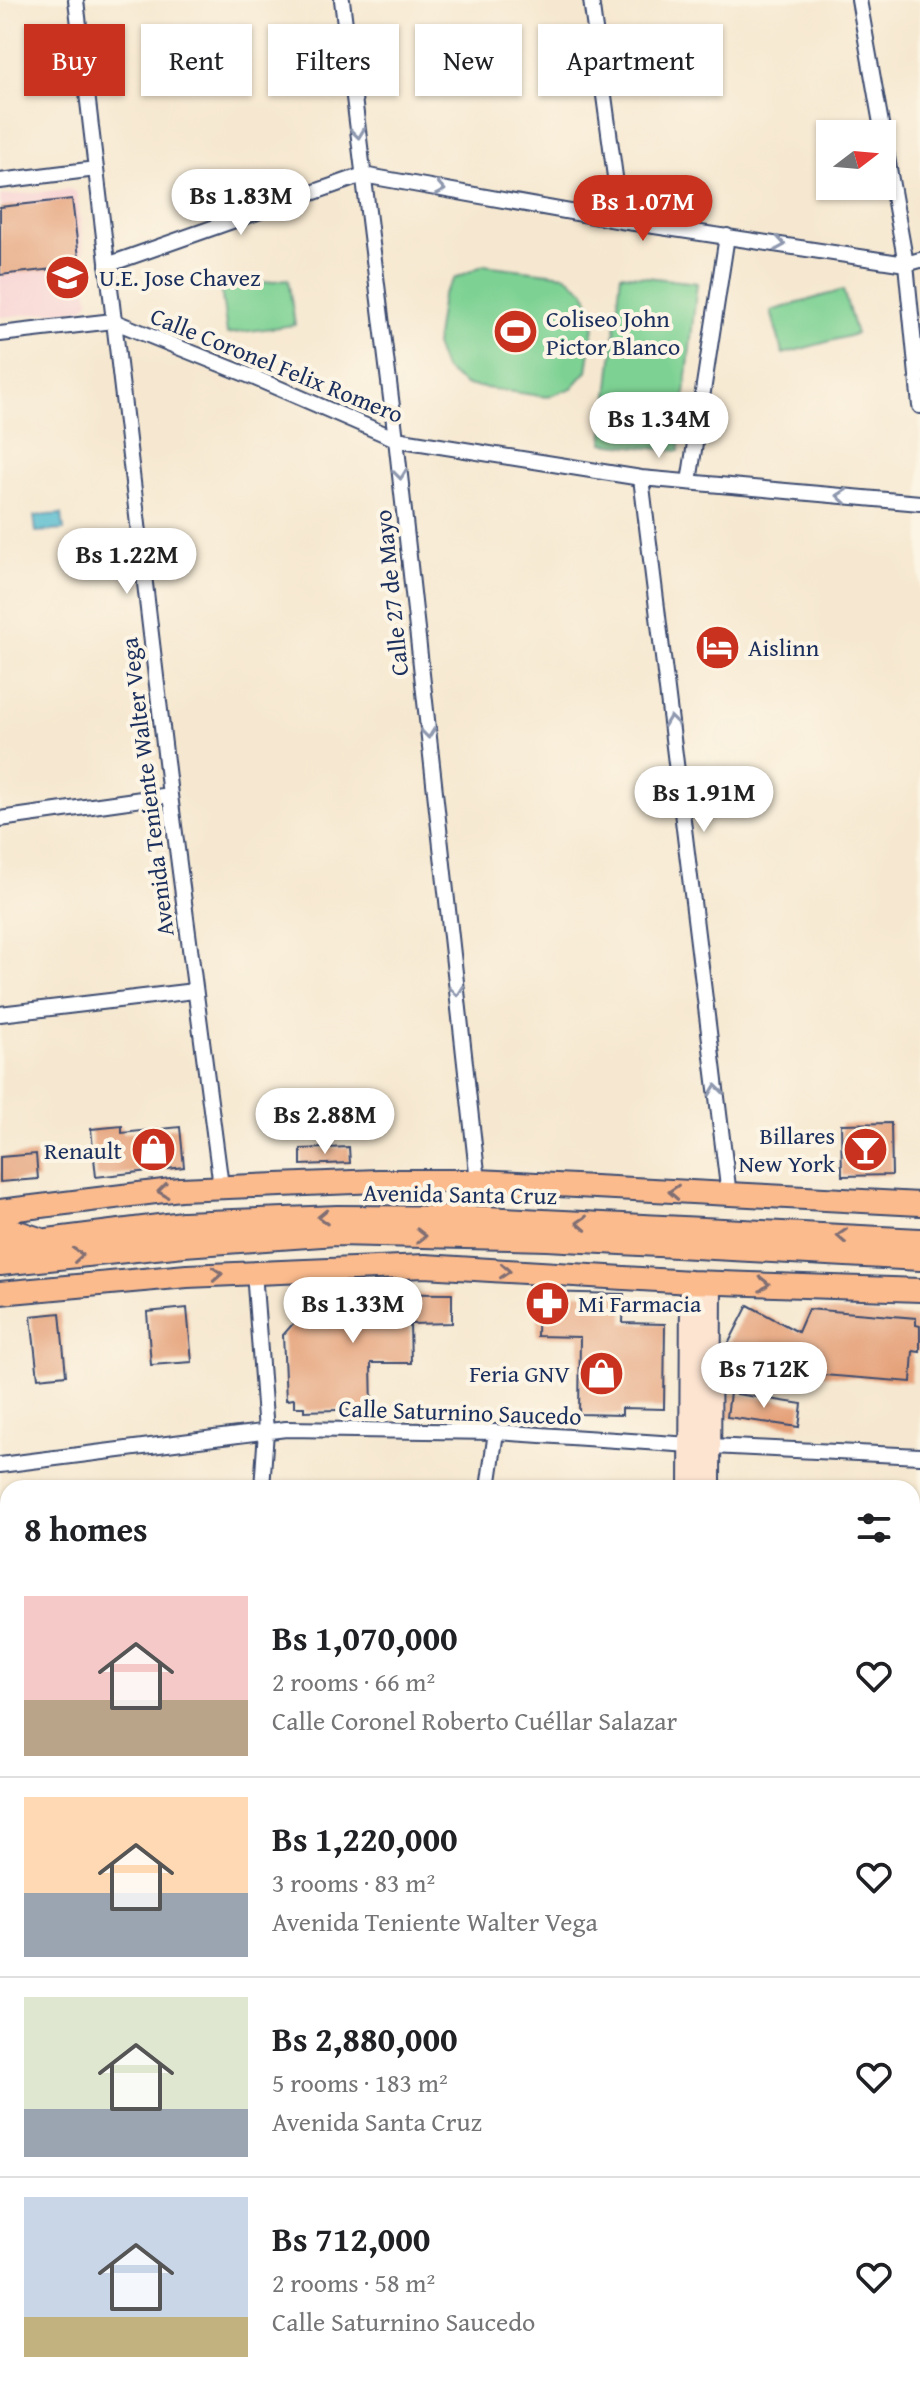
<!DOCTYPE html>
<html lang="en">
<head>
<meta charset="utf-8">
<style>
  body { margin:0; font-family:"Gentium Book Plus",serif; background:#f6f6f6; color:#202124; height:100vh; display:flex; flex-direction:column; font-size:30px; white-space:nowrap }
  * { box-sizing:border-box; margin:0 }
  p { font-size:26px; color:#757577 }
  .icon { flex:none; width:44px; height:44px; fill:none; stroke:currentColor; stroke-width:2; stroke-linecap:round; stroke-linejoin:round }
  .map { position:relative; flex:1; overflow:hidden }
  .sheet { position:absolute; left:0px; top:1480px; width:920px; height:912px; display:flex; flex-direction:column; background:#fff; border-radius:24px 24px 0 0; box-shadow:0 2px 6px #0004 }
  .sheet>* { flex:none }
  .banner { position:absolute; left:24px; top:24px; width:872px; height:72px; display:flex; gap:16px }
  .needle { width:52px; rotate:74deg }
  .controls { position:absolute; left:816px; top:120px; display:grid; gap:16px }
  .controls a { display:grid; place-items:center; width:80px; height:80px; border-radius:0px; background:#fff; box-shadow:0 2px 6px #0004; font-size:40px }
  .price { position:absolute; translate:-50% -68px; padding:0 18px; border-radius:28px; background:#fff; color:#222; font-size:26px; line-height:52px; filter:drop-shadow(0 2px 4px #0008) }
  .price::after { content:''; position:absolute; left:50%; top:48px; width:24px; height:18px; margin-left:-12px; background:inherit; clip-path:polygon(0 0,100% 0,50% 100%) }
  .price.active { background:#c8321e; color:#fff }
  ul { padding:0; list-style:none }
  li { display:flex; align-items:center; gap:24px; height:200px; padding:0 24px }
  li+li { border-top:2px solid #e0e0e0 }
  li span { display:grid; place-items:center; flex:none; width:224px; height:160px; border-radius:0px; color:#555 }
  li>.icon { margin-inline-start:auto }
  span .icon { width:96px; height:96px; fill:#fffc; stroke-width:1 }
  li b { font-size:34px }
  h2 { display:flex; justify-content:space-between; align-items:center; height:96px; padding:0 24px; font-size:34px }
  .pill { padding:0 28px; border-radius:0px; background:#fff; box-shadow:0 2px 6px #0004; font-size:28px; line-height:72px }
  .pill.active { background:#c8321e; color:#fff }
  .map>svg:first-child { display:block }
  .built { fill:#f7cfd2 }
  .industrial { fill:#d2bdc6 }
  .green { fill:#7dd193; stroke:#4c8078; stroke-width:2 }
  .water { fill:#51bace; stroke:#367496; stroke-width:2 }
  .building { fill:#e5a179 }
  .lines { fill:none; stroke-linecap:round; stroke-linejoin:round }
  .street-casing { stroke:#3c4b6f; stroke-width:18 }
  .secondary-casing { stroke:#3c4b6f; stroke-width:24 }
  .primary-casing { stroke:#3c4b6f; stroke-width:26 }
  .street { stroke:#fff; stroke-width:14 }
  .secondary { stroke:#fde4d1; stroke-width:20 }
  .primary { stroke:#fbbb8d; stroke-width:22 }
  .oneway { stroke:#8d97ae }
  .oneway2 { stroke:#806e73 }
  .labels { text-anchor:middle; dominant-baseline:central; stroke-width:8; stroke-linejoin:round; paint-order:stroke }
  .poi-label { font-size:24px; fill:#1b2f5e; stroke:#fcf5e5; text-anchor:start }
  .street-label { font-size:24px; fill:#1b2f5e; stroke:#fcf5e5 }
</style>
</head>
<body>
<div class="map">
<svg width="920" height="2392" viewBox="0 0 920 2392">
  <rect width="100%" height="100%" fill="#fcf5e5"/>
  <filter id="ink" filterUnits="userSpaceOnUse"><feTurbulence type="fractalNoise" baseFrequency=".0125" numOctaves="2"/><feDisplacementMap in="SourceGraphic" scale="16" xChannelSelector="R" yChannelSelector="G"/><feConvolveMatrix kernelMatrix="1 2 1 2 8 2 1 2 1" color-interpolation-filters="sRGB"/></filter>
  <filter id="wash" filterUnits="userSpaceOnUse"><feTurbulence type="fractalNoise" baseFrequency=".006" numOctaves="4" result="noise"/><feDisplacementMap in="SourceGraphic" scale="32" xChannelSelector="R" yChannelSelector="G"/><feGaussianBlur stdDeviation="1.8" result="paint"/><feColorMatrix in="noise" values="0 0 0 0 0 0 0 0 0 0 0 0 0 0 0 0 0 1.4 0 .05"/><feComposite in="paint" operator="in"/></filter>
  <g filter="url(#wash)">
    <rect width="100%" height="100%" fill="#f6e8d0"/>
    <path class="built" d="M69,189L77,193L89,301L82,309L0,317V196Z"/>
    <path class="industrial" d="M912,2016H920V2392H868L865,2384H912Z"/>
    <path class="green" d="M484,265L565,275L585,291L595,319L587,371L572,388L547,397L465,385L444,369L435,345L442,296L455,278Z
      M621,274L697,283L679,451L603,443Z
      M288,279L295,325L227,334L221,289Z
      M843,290L856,334L783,354L771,311Z
      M8,1749V1909L2,1911L0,1752Z"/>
    <path class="water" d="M62,514L64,530L36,532L34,516Z"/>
    <g id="blocks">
      <path class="building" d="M72,199L80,266L0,275V207Z
        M891,1123L892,1175L842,1176L841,1124Z
        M122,1126V1133L180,1127L184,1167L96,1177L91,1129Z
        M349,1147L350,1163L301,1165V1149Z
        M36,1154L38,1179L0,1182V1157Z
        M538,1292L624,1294L623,1323L665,1324L664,1409L622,1408V1415L579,1414L580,1337L537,1336Z
        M317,1293L452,1294V1323L410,1324L411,1363H371L372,1409L304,1411V1407H294V1399L286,1400L283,1335L305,1310L317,1308Z
        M748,1305L798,1332L808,1309L916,1318V1325L920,1326V1352L913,1351L911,1382L773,1371L770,1377L724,1352Z
        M187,1308L192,1362L151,1365L147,1312Z
        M60,1313L66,1375L38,1378L31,1316Z
        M730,1393L802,1404L799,1427L727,1417Z"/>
    </g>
  </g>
  <g filter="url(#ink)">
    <use href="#blocks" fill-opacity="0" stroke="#3c4b6f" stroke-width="2"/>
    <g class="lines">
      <defs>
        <path id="street" d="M76,0L170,795L221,1186
          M342,0L396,439L478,1181
          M591,0L621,221
          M859,0L906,264L920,406
          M0,181L96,169
          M107,265L363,175L621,221L906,264L920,260
          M0,334L113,321L255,378L396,439L641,478L920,503
          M641,478L729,1195
          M689,482L727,236
          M0,819L170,795
          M0,1014L194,991
          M254,1272L266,1431L262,1488
          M0,1465L286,1429L496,1432L691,1445L920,1456
          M488,1488L496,1432
          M912,1603H920
          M912,1731H920
          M0,1738L8,1735
          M0,1931L8,1928
          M0,1957L8,1979
          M296,2384L299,2392
          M190,2392L202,2384"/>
        <path id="secondary" d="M690,1488L691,1282
          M710,1488L711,1282
          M912,1954L920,1953
          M912,1978L920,1977
          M0,2207L8,2202
          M0,2246L8,2241"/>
        <path id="primary" d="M0,1211L180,1189L378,1181H478L920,1204
          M0,1226L39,1239
          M0,1246L183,1223L337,1217L486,1218L920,1240
          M0,1264L184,1245L336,1234L547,1239L920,1259
          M0,1293L187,1276L425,1266L691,1282L920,1290"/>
      </defs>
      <use href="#street" class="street-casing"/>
      <use href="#secondary" class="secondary-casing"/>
      <use href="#primary" class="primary-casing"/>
      <use href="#street" class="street"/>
      <use href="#secondary" class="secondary"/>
      <use href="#primary" class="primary"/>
    </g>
    <defs><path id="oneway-chevron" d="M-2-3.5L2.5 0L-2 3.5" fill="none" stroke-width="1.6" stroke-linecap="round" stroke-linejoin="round" transform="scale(2)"/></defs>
    <g class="oneway">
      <use href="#oneway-chevron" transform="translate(358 133) rotate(83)"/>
      <use href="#oneway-chevron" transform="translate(440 189) rotate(10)"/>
      <use href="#oneway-chevron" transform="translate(780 244) rotate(9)"/>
      <use href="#oneway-chevron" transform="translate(400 474) rotate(84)"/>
      <use href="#oneway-chevron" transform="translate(842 496) rotate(-175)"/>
      <use href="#oneway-chevron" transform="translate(671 721) rotate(-97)"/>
      <use href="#oneway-chevron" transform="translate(428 733) rotate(84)"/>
      <use href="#oneway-chevron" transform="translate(457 991) rotate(84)"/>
      <use href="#oneway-chevron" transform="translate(716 1090) rotate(-97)"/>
    </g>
    <g class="oneway2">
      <use href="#oneway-chevron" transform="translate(163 1191) rotate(173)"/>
      <use href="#oneway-chevron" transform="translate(674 1192) rotate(-177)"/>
      <use href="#oneway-chevron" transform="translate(323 1217) rotate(178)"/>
      <use href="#oneway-chevron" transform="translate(582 1223) rotate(-177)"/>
      <use href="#oneway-chevron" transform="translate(421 1236) rotate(1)"/>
      <use href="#oneway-chevron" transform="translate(842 1236) rotate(-177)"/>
      <use href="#oneway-chevron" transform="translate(78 1255) rotate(-5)"/>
      <use href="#oneway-chevron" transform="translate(505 1271) rotate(4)"/>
      <use href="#oneway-chevron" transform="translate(217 1274) rotate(-3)"/>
      <use href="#oneway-chevron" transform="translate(764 1284) rotate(1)"/>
    </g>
  </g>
  <defs>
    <symbol id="school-disc" viewBox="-11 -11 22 22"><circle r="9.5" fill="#c8321e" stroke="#fcf5e5"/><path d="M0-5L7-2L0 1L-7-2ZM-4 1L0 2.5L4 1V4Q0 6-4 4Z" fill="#fff"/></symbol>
    <symbol id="stadium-disc" viewBox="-11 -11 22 22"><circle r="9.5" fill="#c8321e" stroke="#fcf5e5"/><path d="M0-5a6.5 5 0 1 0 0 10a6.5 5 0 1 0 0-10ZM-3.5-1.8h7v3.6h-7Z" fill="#fff"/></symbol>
    <symbol id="hotel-disc" viewBox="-11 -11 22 22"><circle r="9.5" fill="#c8321e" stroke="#fcf5e5"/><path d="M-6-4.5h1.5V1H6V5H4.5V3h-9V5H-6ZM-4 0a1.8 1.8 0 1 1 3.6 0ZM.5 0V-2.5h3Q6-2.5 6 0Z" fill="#fff"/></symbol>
    <symbol id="bar-disc" viewBox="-11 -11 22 22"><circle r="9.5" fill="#c8321e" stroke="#fcf5e5"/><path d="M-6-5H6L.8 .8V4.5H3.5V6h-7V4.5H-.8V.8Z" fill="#fff"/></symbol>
    <symbol id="shop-disc" viewBox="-11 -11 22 22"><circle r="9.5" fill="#c8321e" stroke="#fcf5e5"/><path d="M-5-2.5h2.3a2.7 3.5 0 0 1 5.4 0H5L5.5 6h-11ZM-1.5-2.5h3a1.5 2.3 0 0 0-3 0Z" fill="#fff"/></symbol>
    <symbol id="pharmacy-disc" viewBox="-11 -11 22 22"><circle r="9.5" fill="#c8321e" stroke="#fcf5e5"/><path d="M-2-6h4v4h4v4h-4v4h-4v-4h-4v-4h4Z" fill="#fff"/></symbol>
  </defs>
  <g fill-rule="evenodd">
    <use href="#school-disc" x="42" y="252" width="51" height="51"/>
    <use href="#stadium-disc" x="490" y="306" width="51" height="51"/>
    <use href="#hotel-disc" x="692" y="622" width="51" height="51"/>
    <use href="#bar-disc" x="840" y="1124" width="51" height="51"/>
    <use href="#shop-disc" x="128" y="1124" width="51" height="51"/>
    <use href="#pharmacy-disc" x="522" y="1278" width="51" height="51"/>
    <use href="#shop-disc" x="576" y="1348" width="51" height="51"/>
  </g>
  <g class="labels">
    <g class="poi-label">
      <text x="99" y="277">U.E. Jose Chavez</text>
      <text x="546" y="318">Coliseo John<tspan x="546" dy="28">Pictor Blanco</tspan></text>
      <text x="748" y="647">Aislinn</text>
      <text x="835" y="1135" text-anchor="end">Billares<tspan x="835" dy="28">New York</tspan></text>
      <text x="122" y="1150" text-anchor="end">Renault</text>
      <text x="578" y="1303">Mi Farmacia</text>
      <text x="570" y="1373" text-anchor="end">Feria GNV</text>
    </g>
    <g class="street-label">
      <text transform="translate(277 365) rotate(22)">Calle Coronel Felix Romero</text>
      <text transform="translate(391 593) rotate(-96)">Calle 27 de Mayo</text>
      <text transform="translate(147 787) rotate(-97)">Avenida Teniente Walter Vega</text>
      <text transform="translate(460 1194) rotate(1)">Avenida Santa Cruz</text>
      <text transform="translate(460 1412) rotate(2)">Calle Saturnino Saucedo</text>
    </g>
  </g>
</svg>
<div class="controls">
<a><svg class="needle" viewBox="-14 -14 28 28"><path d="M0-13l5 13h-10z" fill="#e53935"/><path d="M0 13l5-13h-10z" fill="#757577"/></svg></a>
</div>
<b class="price" style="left:241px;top:237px">Bs 1.83M</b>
<b class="price active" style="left:643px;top:243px">Bs 1.07M</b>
<b class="price" style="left:659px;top:460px">Bs 1.34M</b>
<b class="price" style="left:127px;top:596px">Bs 1.22M</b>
<b class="price" style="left:704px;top:834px">Bs 1.91M</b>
<b class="price" style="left:325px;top:1156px">Bs 2.88M</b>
<b class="price" style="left:353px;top:1345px">Bs 1.33M</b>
<b class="price" style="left:764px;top:1410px">Bs 712K</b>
<div class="banner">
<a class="pill active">Buy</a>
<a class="pill">Rent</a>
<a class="pill">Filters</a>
<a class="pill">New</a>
<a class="pill">Apartment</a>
</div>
<section class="sheet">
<h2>8 homes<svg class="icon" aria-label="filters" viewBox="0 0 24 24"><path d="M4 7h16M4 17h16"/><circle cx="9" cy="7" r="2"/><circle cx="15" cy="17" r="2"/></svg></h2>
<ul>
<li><span style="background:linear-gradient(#f6c9c9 65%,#b9a48a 0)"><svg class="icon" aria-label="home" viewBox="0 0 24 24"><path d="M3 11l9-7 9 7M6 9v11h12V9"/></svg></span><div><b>Bs 1,070,000</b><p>2 rooms · 66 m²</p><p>Calle Coronel Roberto Cuéllar Salazar</p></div><svg class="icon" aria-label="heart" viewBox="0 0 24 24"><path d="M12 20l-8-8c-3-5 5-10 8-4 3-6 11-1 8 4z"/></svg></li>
<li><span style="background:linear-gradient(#ffd9b3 60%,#9aa5b1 0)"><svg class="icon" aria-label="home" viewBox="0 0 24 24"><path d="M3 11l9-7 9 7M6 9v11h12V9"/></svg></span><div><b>Bs 1,220,000</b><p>3 rooms · 83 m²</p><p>Avenida Teniente Walter Vega</p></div><svg class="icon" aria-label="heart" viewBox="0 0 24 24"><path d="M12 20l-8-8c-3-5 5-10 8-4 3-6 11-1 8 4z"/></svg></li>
<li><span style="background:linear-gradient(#dfe7d0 70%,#9aa5b1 0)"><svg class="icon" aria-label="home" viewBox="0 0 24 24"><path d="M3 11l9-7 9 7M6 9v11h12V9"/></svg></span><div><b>Bs 2,880,000</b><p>5 rooms · 183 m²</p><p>Avenida Santa Cruz</p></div><svg class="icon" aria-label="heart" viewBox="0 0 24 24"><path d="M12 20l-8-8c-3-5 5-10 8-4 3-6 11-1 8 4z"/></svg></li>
<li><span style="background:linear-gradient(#c9d6e8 75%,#c2b280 0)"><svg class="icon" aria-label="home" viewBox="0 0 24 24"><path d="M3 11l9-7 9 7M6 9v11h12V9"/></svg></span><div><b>Bs 712,000</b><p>2 rooms · 58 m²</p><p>Calle Saturnino Saucedo</p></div><svg class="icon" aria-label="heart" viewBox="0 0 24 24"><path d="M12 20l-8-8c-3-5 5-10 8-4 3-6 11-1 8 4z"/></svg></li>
</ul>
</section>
</div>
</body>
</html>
